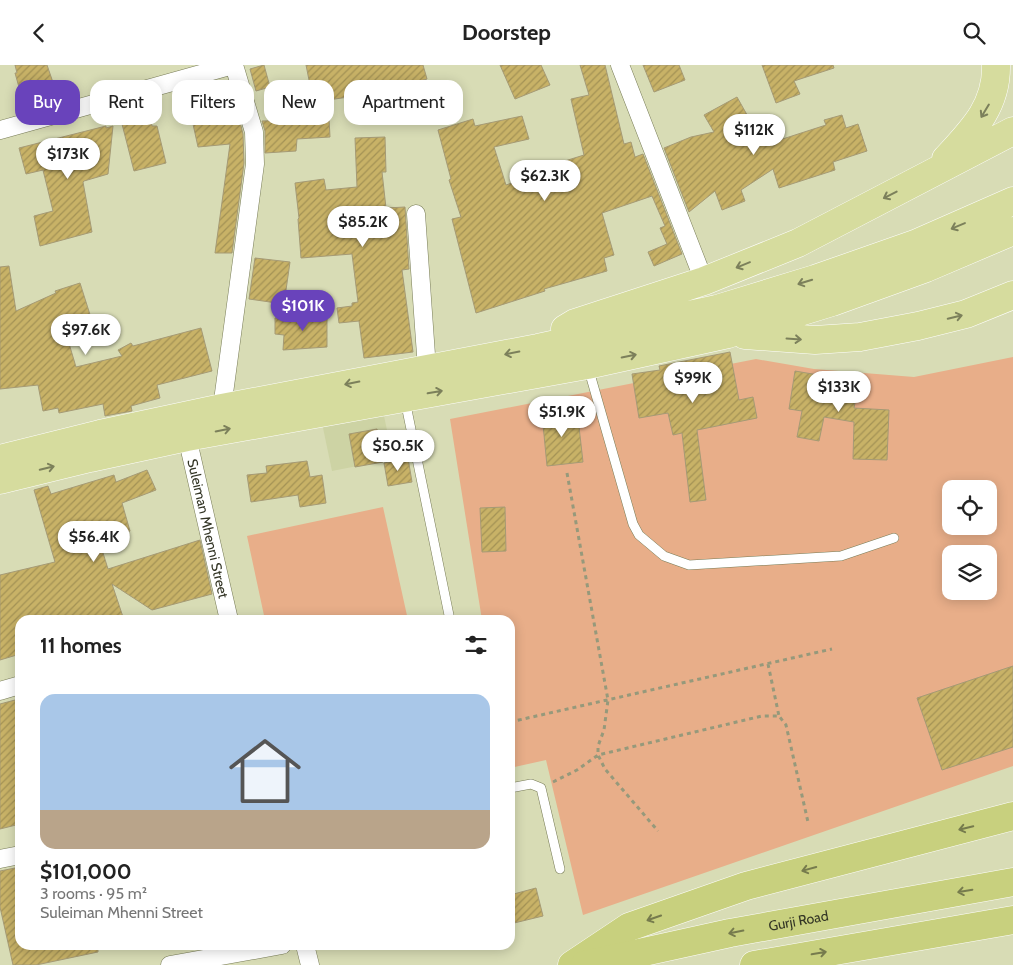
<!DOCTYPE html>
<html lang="en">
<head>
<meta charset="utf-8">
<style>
  body { margin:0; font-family:Cabin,sans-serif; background:#f6f6f6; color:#222; height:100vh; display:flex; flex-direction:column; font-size:19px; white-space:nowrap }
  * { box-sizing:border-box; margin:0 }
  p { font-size:16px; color:#767676 }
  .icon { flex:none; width:28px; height:28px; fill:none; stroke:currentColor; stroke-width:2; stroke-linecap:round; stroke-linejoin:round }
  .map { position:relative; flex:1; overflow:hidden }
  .side { position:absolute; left:15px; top:550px; width:500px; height:335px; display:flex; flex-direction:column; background:#fff; border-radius:15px; box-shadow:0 2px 12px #0003 }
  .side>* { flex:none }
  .top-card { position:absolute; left:15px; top:15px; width:500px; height:45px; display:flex; gap:10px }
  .fabs { position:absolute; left:942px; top:415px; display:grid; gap:10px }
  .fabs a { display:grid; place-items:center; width:55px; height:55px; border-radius:10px; background:#fff; box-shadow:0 2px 12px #0003; font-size:25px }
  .price { position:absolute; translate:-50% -42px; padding:0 11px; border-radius:18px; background:#fff; color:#222; font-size:16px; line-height:32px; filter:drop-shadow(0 1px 2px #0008) }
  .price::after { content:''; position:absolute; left:50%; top:30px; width:15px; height:11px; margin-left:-8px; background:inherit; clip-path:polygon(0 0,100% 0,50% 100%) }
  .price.active { background:#6943bb; color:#fff }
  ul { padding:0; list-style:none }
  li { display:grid; align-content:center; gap:10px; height:265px; padding:0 25px }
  li span { display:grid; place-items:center; height:155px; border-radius:15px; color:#555 }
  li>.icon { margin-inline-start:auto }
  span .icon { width:90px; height:90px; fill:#fffc; stroke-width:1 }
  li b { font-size:21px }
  h2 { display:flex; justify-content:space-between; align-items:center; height:60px; padding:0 25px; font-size:21px }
  .chip { padding:0 18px; border-radius:15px; background:#fff; box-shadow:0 2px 12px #0003; font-size:18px; line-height:45px }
  .chip.active { background:#6943bb; color:#fff }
  header { display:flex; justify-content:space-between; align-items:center; height:65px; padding:0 25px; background:#fff; font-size:22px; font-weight:700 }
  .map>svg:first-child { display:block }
  .built { fill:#cdd3a4 }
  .park { fill:#e8ae89; fill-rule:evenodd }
  .building { fill:url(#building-hatch); stroke:#a59a75 }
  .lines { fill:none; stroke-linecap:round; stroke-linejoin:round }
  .service-casing { stroke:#787c57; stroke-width:10 }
  .minor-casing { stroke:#787c57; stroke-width:19 }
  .primary-casing { stroke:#fff; stroke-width:29 }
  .trunk-casing { stroke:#fff; stroke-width:29 }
  .path { stroke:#96997b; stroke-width:3; stroke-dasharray:4 4; stroke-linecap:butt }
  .service { stroke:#fff; stroke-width:9 }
  .minor { stroke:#fff; stroke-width:18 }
  .primary { stroke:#d6dc9e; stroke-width:28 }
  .trunk { stroke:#c8d07e; stroke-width:28 }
  .oneway { stroke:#7c805b }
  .oneway2 { stroke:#767b4d }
  .labels { text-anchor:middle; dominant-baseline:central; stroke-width:4.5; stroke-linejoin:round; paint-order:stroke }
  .street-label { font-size:14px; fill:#333525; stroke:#f9fbe7 }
</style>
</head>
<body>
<header><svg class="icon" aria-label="back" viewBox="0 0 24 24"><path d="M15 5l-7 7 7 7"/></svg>Doorstep<svg class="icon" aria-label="search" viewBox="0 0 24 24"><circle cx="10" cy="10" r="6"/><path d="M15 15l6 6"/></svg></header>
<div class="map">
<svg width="1013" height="900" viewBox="0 0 1013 900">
  <defs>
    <pattern id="building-hatch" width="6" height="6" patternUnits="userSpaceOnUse" patternTransform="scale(1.25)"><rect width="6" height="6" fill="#c8b267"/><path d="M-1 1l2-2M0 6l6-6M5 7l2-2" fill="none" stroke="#a39255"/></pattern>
  </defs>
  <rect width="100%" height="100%" fill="#d8dcb5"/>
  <path class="built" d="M383,346L393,394L332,406L322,358Z"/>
  <path class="park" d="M1013,292V701L583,850L546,695L510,703V555H482L450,354L756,294L814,304L914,312ZM951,424H989V461H951ZM951,489H989V526H951Z
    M383,442L408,555H265L247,471Z"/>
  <path class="building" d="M15,0H47L58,32L24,40L15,8H17Z
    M264,0L270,22L256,26L250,4Z
    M306,0H423L427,14L413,18L415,25L378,35L376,28L328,35L330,72L297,74L296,86L265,88V66L262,56L296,55L295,46L315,45Z
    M500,0H541L550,20L515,34Z
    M580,0H605L624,79L631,77L635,92L643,89L682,189L654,201L648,187L667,179L660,163L665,161L652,131L602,148L614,190L604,193L607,206L544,224L545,226L476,248L452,154L461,152L449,115L451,114L438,65L473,54L475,61L522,51L529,74L494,82L506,120L553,104L552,100L584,90L571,34L589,30Z
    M643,0H679L685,15L654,27Z
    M762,0H833L834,3L794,16L800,29L776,38Z
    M202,20L206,40L191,44L187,24Z
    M737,32L764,80L826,60L824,55L842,50L846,63L858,59L867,86L833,97L835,105L779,123L773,104L741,125L745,136L722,145L715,126L689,147L664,83L691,72L714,67L704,50Z
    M150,52L152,61H157L166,98L134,106L122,59Z
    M240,57L243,69L244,98L232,188H215L230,79L198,82L193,59Z
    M106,61V63L113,61L108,109L84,116L83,117L92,167L40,181L34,151L53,146L43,105L26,109L19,83Z
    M385,72L386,107H382L386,143L405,142L409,204L402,205L413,287L364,293L359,256L339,258L337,243L352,241V238L358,237L352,189L301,193L298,154L299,153L295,118L324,114L326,125L357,122L355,73Z
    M255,193L290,197L284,239L249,234Z
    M9,201L16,246L56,228L55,226L80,218L92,256L65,265L76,302L122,291L118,285L131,278L133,281L201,263L212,306L157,320L160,333L131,341L132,346L105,351L103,339L59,348L58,343L43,346L38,320L0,324V202Z
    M327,251V282L283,285L284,270L275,269V253Z
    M730,287L739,335L753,332L757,353L697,365L706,435L690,437L682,368L673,370L668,348L639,353L632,309L660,305L659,301Z
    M795,306L859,317L854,343L889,345L887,395L853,394L854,357L824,352L819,376L797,372L802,346L789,344Z
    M577,344L583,397L547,401L542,349Z
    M377,364L383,397L355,402L349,369Z
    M408,393L412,417L388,421L384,398Z
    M307,396L310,412L322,410L326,438L300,442L298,430L251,437L247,410L267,408L266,401Z
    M147,405L156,425L122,438L130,466L99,475L108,504L200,475L212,529L152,545L112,519L124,555H20V589L0,595V510L55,497L34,425L48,421L51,429L114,410L116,417Z
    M505,442L506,486L482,487L480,443Z
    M1013,601V682L942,705L917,633Z
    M15,635L20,655V759L0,764V639Z
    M20,802V880H98V887L36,900H13L0,842V806Z
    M536,823L543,851L510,859V830Z"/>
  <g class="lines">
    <defs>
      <path id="service" d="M588,302L633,459L639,470L664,491L689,500L841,491L894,473
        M405,335L450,555
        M510,723L531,719L541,723L560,804"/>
      <g id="minor">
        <path d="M620,0L704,216"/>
        <path d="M0,65L233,0"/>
        <path d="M416,149L427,304"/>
        <path d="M222,343L255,99L254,67L234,0"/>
        <path id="s1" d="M187,372L229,555"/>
        <path d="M0,626L20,620"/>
        <path d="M0,794L20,790"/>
        <path d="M305,880L310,900"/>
        <path d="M170,900L282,880"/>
      </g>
      <path id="primary" d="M946,94C973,65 997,41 996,0
        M565,264L575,258L704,216L798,178L1013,66
        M745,270L815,275L860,272L918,261L966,249L1013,230
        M0,394L100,369L222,343L538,283L717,244L815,214L915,179L1013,136
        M0,415L90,393L187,372L587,300L728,269L832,237L926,203L1013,166"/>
      <g id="trunk">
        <path d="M572,900L629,862L746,821L1013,751"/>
        <path id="s2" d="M585,900L730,868L1013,817"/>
        <path d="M754,900L1013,855"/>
      </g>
    </defs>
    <use href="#service" class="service-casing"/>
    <use href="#minor" class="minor-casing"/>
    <use href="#primary" class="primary-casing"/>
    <use href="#trunk" class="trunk-casing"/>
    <path class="path" d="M567,408L608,635L604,665L598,681V690L605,704L658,766
      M768,599L779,651
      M510,657L832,584
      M553,717L577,705L598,690L762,651H779L786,660L808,757"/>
    <use href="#service" class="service"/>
    <use href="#minor" class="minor"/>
    <use href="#primary" class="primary"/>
    <use href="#trunk" class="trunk"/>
  </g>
  <defs><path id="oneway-shaft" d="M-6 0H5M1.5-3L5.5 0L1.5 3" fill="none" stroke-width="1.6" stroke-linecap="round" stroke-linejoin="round" transform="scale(1.25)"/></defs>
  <g class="oneway">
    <use href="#oneway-shaft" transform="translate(985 46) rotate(121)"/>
    <use href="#oneway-shaft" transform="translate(890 130) rotate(153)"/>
    <use href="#oneway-shaft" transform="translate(958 161) rotate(157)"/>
    <use href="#oneway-shaft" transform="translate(743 200) rotate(158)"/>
    <use href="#oneway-shaft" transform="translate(805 217) rotate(163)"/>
    <use href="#oneway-shaft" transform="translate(955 252) rotate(-14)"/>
    <use href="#oneway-shaft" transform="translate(794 274) rotate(4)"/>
    <use href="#oneway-shaft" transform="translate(512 288) rotate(169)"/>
    <use href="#oneway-shaft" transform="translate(629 291) rotate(-12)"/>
    <use href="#oneway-shaft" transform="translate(352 318) rotate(169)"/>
    <use href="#oneway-shaft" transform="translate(435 327) rotate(-10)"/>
    <use href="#oneway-shaft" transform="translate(223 365) rotate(-11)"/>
    <use href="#oneway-shaft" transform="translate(47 403) rotate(-14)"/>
  </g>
  <g class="oneway2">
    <use href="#oneway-shaft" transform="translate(966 763) rotate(166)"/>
    <use href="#oneway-shaft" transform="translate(809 804) rotate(165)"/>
    <use href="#oneway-shaft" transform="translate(965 826) rotate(170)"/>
    <use href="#oneway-shaft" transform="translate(654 853) rotate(161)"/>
    <use href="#oneway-shaft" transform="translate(736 867) rotate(169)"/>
    <use href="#oneway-shaft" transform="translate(819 888) rotate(-10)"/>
  </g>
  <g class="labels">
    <g class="street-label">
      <text stroke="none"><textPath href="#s1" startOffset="94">Suleiman Mhenni Street</textPath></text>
      <text stroke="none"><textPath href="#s2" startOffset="218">Gurji Road</textPath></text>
    </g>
  </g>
</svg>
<div class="fabs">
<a><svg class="icon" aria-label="locate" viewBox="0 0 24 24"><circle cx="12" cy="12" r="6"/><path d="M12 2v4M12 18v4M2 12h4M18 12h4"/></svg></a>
<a><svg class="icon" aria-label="layers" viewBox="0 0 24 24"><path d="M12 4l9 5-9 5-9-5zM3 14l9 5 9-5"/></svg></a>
</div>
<b class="price" style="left:754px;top:91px">$112K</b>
<b class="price" style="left:68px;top:115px">$173K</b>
<b class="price" style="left:545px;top:137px">$62.3K</b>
<b class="price" style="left:363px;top:183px">$85.2K</b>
<b class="price active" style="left:303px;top:267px">$101K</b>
<b class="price" style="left:86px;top:291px">$97.6K</b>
<b class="price" style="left:693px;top:339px">$99K</b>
<b class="price" style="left:839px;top:348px">$133K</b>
<b class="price" style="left:562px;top:373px">$51.9K</b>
<b class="price" style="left:398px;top:407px">$50.5K</b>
<b class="price" style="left:94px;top:498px">$56.4K</b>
<div class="top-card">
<a class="chip active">Buy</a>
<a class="chip">Rent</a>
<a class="chip">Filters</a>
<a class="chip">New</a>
<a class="chip">Apartment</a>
</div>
<section class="side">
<h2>11 homes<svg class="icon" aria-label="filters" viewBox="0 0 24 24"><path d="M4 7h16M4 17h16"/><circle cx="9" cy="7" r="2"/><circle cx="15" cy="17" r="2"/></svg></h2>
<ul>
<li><span style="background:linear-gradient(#a9c7e8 75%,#b9a48a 0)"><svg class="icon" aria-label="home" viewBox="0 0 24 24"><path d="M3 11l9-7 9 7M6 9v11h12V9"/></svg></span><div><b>$101,000</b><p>3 rooms · 95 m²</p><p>Suleiman Mhenni Street</p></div></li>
</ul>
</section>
</div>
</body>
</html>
